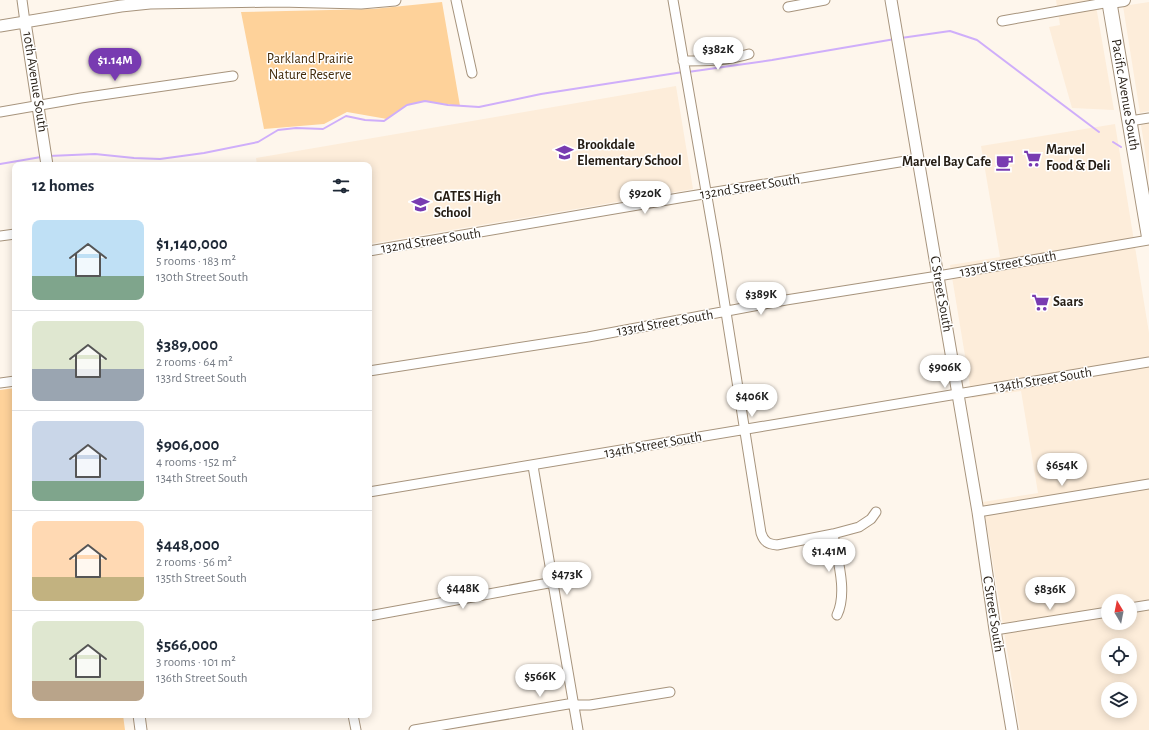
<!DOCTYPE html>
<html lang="en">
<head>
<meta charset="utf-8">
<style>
  body { margin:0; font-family:"Alegreya Sans",sans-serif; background:#f2f2f3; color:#1f2937; height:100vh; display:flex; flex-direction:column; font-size:15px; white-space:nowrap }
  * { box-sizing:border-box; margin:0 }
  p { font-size:13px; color:#747a83 }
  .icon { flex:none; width:22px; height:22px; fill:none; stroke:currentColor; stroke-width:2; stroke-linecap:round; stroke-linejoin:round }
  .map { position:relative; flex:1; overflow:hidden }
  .sheet { position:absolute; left:12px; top:162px; width:360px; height:556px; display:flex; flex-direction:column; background:#fff; border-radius:8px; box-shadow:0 2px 10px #0003 }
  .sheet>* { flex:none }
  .needle { width:26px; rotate:350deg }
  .controls { position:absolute; left:1101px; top:594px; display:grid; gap:8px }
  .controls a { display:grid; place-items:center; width:36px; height:36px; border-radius:50%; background:#fff; box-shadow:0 2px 10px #0003; font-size:20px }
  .price { position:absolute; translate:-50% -34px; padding:0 9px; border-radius:14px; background:#fff; color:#222; font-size:13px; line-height:26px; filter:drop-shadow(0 1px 2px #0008) }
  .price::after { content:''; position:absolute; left:50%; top:24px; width:12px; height:9px; margin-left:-6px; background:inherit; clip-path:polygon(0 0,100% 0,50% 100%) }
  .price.on { background:#783bb1; color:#fff }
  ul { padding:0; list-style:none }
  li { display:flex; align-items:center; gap:12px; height:100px; padding:0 20px }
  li+li { border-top:1px solid #e0e1e3 }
  li span { display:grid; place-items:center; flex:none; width:112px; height:80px; border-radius:8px; color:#555 }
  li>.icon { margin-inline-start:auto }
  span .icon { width:48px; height:48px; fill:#fffc; stroke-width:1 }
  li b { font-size:17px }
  h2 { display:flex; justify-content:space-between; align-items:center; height:48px; padding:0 20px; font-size:17px }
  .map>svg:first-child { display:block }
  .built { fill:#fdedda; fill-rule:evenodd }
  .green { fill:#fed29a }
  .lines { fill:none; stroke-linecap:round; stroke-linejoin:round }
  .stream { stroke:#cfaefa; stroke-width:2 }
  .minor-casing { stroke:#a7947d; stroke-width:11 }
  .tertiary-casing { stroke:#a7947d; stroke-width:13 }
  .secondary-casing { stroke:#a7947d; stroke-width:14 }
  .primary-casing { stroke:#a7947d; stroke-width:16 }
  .minor { stroke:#fff; stroke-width:9 }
  .tertiary { stroke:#fff; stroke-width:11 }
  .secondary { stroke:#fff; stroke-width:12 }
  .primary { stroke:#fff; stroke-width:14 }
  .labels { text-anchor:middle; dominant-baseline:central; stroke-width:3; stroke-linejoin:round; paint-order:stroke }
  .park-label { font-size:14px; fill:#432c0c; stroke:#fff }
  .street-label { font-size:14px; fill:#251d14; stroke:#fff }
  .poi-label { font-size:14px; font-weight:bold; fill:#251d14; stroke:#fff; text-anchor:start }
</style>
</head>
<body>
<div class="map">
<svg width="1149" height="730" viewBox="0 0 1149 730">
  <rect width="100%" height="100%" fill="#fef6ec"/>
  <path class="built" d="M1056,0H1095L1114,110L1072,108L1049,27L1060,25Z
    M1149,2V111L1140,113L1123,6Z
    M676,86L693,189L369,244V165H257L256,158Z
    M1149,123V176L1141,125Z
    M1115,124L1149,333V730H1020L983,502L1038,493L1021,391L972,398L950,265L1000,257L981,146ZM1108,601H1130V623H1108ZM1108,645H1130V667H1108ZM1108,689H1130V711H1108Z"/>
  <path class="green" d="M442,2L460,106L425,101L407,105L387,119L347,112L324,124L264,129L241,12L373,9Z
    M15,388V715H123L125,730H0V390Z"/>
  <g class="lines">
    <path class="stream" d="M901,38L950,31L977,40L1099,132
      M688,72L772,60L895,39
      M1113,142L1121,147
      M49,156L95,154L134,158L160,159L204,153L258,142L278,130L296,128L323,129L346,116L365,120L384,121L407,105L425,101L448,105L479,107L541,94L683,72
      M0,164L41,157"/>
    <defs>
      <path id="minor" d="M22,0L25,22
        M456,0L472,73
        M673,0L716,249L761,533C764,542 768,544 777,545L833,534L859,527L871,519L876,512
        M788,7L825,0
        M1002,21L1110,2
        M683,61C707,61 726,61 749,54
        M0,112L81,98L233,76
        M1130,121L1149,118
        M0,236L15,234
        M369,251L679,198L918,159
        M369,371L588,337L786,300L938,276L1149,240
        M0,383L15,381
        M533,466L578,730
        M369,492L1149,362
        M978,512L1149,484
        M833,534C837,558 848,592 837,615
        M1130,608L1149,605
        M369,616L554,582
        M995,630L1108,612
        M353,715L356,730
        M414,730L574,703L576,705H590L670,692"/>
      <path id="tertiary" d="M891,0L978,512L995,630L1012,730
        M25,22L47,165
        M0,26L121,6L150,3L279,1L361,3L395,0
        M139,715L141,730"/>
      <path id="secondary" d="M1110,2L1124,0"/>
      <g id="primary">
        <path id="s1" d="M1109,0L1149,237"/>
      </g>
    </defs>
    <use href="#minor" class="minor-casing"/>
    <use href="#tertiary" class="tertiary-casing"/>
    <use href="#secondary" class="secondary-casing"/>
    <use href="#primary" class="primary-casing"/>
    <use href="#minor" class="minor"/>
    <use href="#tertiary" class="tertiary"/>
    <use href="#secondary" class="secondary"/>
    <use href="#primary" class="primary"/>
  </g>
  <defs>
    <symbol id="school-bare" viewBox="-9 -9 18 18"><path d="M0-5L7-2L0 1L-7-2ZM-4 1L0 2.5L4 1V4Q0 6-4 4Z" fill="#783bb1" stroke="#fff" stroke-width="2.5" paint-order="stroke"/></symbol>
    <symbol id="supermarket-bare" viewBox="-9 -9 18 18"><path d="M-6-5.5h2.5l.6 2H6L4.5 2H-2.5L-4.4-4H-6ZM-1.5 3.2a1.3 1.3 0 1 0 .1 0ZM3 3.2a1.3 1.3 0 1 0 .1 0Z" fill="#783bb1" stroke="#fff" stroke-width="2.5" paint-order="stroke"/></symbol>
    <symbol id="cafe-bare" viewBox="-9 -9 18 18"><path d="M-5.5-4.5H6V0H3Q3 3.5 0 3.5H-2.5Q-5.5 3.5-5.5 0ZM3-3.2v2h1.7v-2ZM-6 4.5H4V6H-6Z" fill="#783bb1" stroke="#fff" stroke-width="2.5" paint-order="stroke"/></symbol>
  </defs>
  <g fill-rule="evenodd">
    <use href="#school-bare" x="552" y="140" width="25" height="25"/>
    <use href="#supermarket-bare" x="1020" y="146" width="25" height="25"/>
    <use href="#cafe-bare" x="992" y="150" width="25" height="25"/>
    <use href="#school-bare" x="408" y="192" width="25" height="25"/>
    <use href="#supermarket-bare" x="1028" y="290" width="25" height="25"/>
  </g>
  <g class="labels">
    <g class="park-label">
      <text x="310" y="59">Parkland Prairie<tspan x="310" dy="16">Nature Reserve</tspan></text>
    </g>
    <g class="street-label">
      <text transform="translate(35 82) rotate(81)">10th Avenue South</text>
      <text stroke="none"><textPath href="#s1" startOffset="96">Pacific Avenue South</textPath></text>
      <text transform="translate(750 187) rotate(-9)">132nd Street South</text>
      <text transform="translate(431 241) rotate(-9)">132nd Street South</text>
      <text transform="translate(1008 264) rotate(-10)">133rd Street South</text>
      <text transform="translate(941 294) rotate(80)">C Street South</text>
      <text transform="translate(665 323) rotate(-10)">133rd Street South</text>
      <text transform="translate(1043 380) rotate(-9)">134th Street South</text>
      <text transform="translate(653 445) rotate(-10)">134th Street South</text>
      <text transform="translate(993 614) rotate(81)">C Street South</text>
    </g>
    <g class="poi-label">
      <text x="577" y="145">Brookdale<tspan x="577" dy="16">Elementary School</tspan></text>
      <text x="1046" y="150">Marvel<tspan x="1046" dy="16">Food &amp; Deli</tspan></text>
      <text x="991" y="162" text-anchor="end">Marvel Bay Cafe</text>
      <text x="434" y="197">GATES High<tspan x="434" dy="16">School</tspan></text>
      <text x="1053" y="302">Saars</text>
    </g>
  </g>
</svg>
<div class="controls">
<a><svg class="needle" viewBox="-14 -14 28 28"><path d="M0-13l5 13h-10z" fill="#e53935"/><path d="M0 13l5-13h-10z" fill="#747a83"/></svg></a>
<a><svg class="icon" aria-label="locate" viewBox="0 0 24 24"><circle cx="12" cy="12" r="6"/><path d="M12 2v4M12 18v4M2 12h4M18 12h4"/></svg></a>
<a><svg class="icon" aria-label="layers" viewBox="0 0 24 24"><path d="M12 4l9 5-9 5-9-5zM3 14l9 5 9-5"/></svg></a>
</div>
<b class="price" style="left:718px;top:71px">$382K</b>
<b class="price on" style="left:115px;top:82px">$1.14M</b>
<b class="price" style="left:645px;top:215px">$920K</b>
<b class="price" style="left:761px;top:316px">$389K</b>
<b class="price" style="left:945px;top:389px">$906K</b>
<b class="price" style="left:752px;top:418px">$406K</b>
<b class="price" style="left:1062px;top:487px">$654K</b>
<b class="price" style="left:829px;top:573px">$1.41M</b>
<b class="price" style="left:567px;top:596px">$473K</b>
<b class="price" style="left:463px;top:610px">$448K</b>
<b class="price" style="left:1050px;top:611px">$836K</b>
<b class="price" style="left:540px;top:698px">$566K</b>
<section class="sheet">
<h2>12 homes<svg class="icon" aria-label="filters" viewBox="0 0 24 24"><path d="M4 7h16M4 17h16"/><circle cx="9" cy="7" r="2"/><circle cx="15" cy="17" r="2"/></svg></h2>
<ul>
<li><span style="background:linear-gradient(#bfe0f5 70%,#7fa58c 0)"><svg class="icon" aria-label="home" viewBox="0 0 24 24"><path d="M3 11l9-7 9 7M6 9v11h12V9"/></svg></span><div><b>$1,140,000</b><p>5 rooms · 183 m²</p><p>130th Street South</p></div></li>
<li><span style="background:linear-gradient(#dfe7d0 60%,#9aa5b1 0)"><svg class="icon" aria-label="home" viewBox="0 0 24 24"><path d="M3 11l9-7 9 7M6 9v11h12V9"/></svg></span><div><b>$389,000</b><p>2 rooms · 64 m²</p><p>133rd Street South</p></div></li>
<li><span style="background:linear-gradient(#c9d6e8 75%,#7fa58c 0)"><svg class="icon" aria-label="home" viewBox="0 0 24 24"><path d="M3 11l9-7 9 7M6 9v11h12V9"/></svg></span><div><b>$906,000</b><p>4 rooms · 152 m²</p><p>134th Street South</p></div></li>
<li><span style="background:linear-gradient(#ffd9b3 70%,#c2b280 0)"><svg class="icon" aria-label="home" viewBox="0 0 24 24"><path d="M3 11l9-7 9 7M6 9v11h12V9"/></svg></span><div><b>$448,000</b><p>2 rooms · 56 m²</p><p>135th Street South</p></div></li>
<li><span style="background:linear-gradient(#dfe7d0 75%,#b9a48a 0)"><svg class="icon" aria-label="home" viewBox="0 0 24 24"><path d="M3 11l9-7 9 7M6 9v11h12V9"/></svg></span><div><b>$566,000</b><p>3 rooms · 101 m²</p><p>136th Street South</p></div></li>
</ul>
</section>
</div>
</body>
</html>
